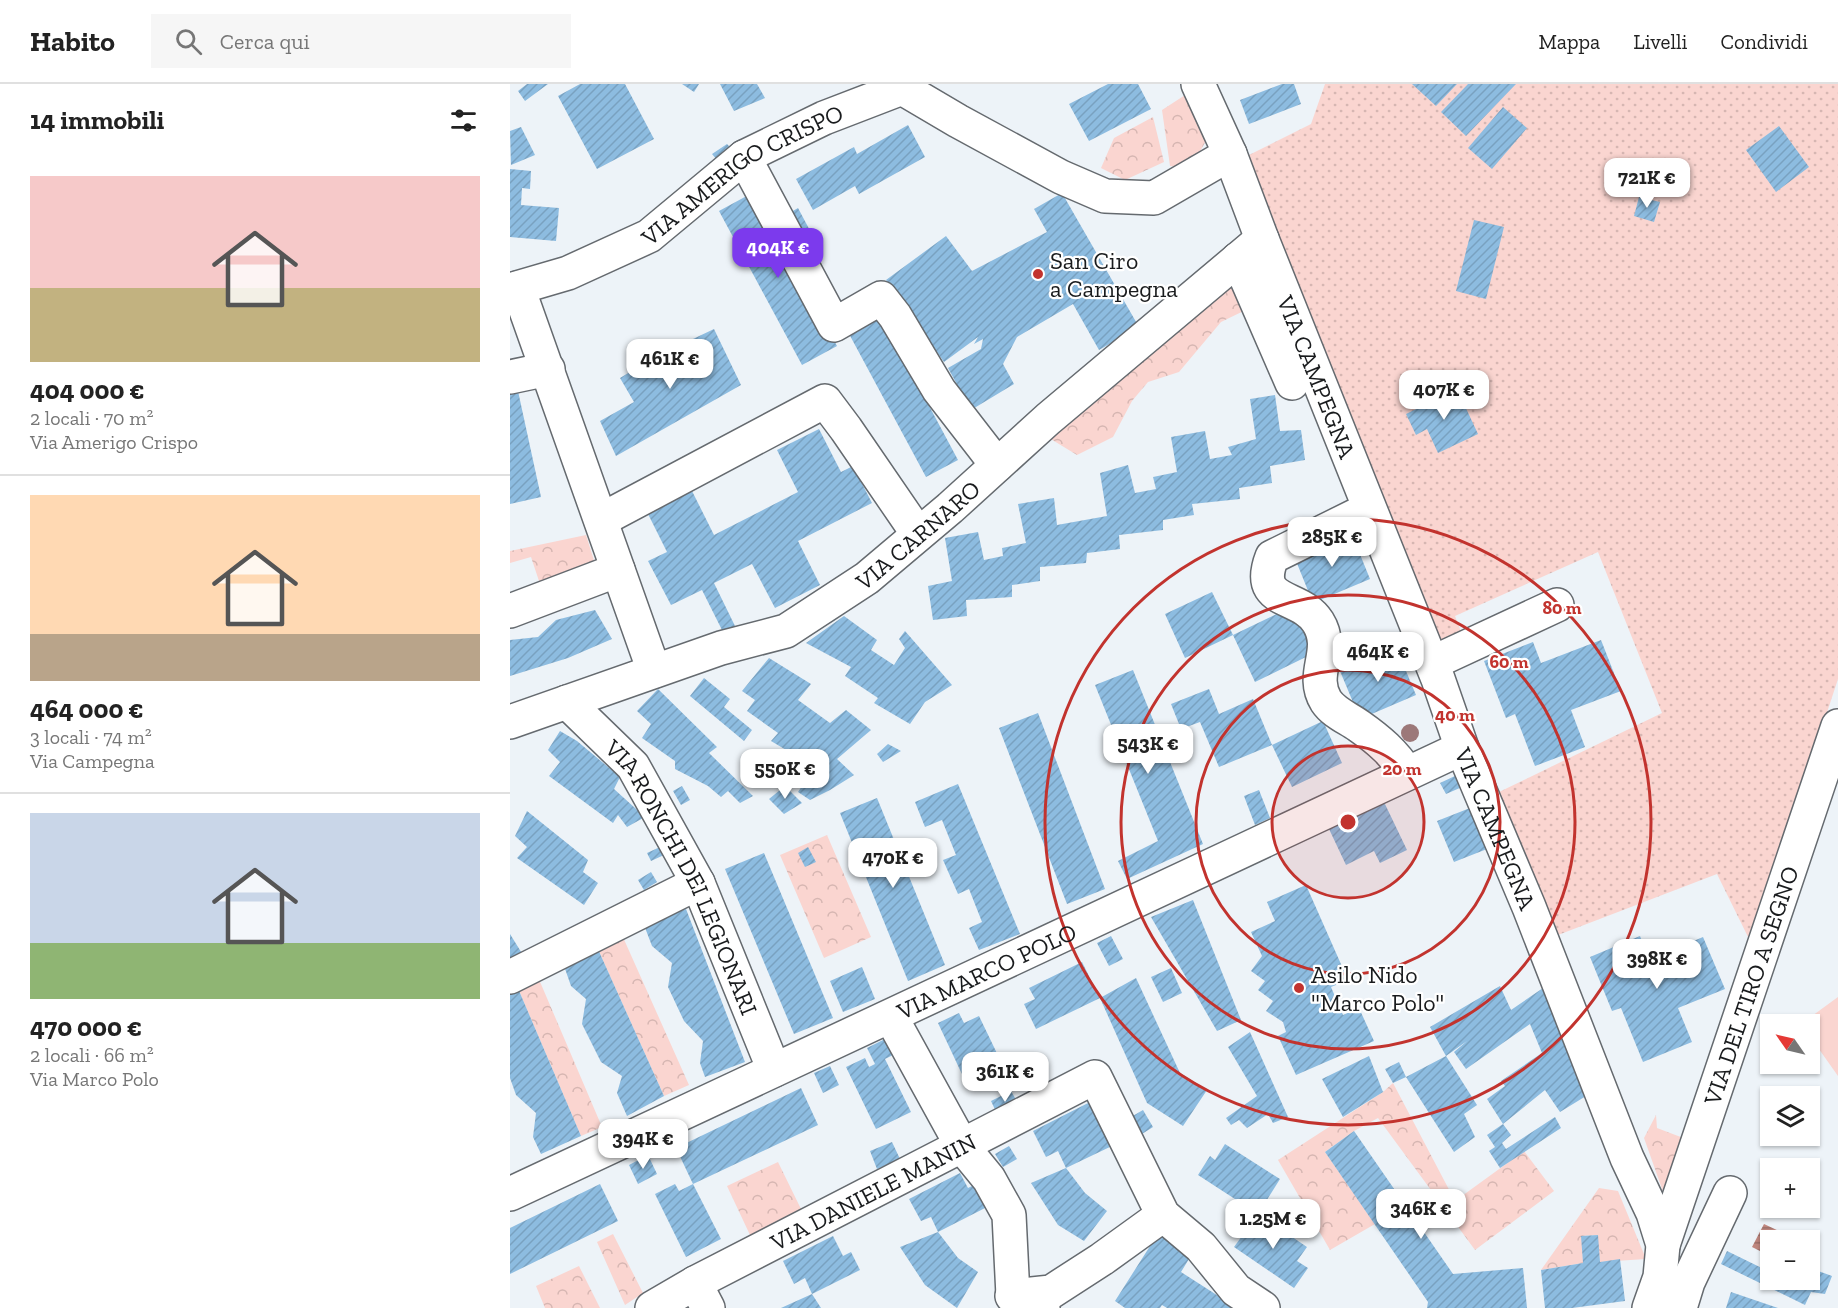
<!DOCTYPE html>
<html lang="it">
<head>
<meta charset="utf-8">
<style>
  body { margin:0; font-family:"Zilla Slab",serif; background:#f6f6f6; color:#222; height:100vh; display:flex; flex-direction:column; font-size:22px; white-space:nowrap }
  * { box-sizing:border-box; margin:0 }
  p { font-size:20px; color:#767676 }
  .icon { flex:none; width:33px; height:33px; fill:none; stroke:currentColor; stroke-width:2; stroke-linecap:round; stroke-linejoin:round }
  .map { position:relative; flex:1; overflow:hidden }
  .drawer { display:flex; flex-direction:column; background:#fff; width:510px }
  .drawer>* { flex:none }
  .needle { width:39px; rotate:304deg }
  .controls { position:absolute; left:1250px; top:930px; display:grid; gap:12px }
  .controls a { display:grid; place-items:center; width:60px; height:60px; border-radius:0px; background:#fff; box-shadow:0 2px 4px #0004; font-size:30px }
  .price { position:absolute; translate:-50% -51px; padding:0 14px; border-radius:12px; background:#fff; color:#222; font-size:20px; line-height:39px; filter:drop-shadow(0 2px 3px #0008) }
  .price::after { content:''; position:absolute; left:50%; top:36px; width:18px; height:14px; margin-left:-9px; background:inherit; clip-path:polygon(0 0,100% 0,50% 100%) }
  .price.on { background:#7c3aed; color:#fff }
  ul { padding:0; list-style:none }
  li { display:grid; align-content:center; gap:12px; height:318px; padding:0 30px }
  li+li { border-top:2px solid #e0e0e0 }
  li span { display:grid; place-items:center; height:186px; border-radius:0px; color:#555 }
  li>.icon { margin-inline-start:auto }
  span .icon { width:108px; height:108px; fill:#fffc; stroke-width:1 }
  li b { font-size:26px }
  h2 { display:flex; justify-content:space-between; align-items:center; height:72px; padding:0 30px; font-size:26px }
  header { display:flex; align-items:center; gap:36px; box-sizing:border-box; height:84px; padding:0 30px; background:#fff; border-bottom:2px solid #e0e0e0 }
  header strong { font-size:28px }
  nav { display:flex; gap:33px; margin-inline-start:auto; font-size:21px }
  .search { width:420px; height:54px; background:#f6f6f6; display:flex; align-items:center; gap:15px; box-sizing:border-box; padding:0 21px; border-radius:0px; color:#767676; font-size:22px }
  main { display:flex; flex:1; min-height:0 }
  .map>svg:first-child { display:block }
  .grass { fill:url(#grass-dots) }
  .forest { fill:url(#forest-crowns) }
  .pitch { fill:#fad5d0 }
  .water { fill:url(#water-rules) }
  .building { fill:url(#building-hatch) }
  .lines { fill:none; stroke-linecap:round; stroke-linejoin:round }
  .minor-casing { stroke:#656a6f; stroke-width:36 }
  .minor { stroke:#fff; stroke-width:33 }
  .tree { fill:#9c7879 }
  .ring { fill:none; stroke:#c2332e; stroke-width:3 }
  .poi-dot { fill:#c2332e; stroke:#fff; stroke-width:2 }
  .labels { text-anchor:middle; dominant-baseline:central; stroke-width:4.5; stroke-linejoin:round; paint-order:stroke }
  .street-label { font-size:24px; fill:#191b1d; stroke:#fff }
  .poi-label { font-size:24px; fill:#191b1d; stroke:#fff; text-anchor:start }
  .centre { fill:#c2332e; stroke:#fff; stroke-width:3 }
  .ring-label { font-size:18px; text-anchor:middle; font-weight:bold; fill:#c2332e; stroke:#fff; stroke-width:4.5; stroke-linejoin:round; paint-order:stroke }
</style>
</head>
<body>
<header>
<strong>Habito</strong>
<div class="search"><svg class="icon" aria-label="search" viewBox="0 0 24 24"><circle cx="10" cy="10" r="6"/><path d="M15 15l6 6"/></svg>Cerca qui</div>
<nav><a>Mappa</a><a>Livelli</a><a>Condividi</a></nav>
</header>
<main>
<section class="drawer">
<h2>14 immobili<svg class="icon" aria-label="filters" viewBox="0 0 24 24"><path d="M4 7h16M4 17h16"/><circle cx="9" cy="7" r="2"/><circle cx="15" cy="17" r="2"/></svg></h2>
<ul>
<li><span style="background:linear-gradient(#f6c9c9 60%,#c2b280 0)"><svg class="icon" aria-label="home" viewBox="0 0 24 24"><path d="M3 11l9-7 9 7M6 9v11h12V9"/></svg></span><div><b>404 000 €</b><p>2 locali · 70 m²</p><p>Via Amerigo Crispo</p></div></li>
<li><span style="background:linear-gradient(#ffd9b3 75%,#b9a48a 0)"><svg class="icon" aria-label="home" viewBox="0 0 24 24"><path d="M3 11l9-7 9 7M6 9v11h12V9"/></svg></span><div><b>464 000 €</b><p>3 locali · 74 m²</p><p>Via Campegna</p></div></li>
<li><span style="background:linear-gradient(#c9d6e8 70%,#8fb573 0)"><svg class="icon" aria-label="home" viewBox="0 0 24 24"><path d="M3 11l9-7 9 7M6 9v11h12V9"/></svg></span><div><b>470 000 €</b><p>2 locali · 66 m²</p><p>Via Marco Polo</p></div></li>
</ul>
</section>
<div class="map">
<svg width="1328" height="1224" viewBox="0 0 1328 1224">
  <defs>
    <pattern id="grass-dots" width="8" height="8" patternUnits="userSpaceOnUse" patternTransform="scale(1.5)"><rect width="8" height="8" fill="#fad5d0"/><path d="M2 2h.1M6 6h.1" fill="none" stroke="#d6b6b2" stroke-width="1.8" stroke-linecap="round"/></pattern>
    <pattern id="forest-crowns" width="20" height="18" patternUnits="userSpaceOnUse" patternTransform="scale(1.5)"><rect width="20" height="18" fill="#fad5d0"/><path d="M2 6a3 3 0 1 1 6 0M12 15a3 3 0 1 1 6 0" fill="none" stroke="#d6b6b2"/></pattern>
    <pattern id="water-rules" width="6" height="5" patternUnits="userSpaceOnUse" patternTransform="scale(1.5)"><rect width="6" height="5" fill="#c0877f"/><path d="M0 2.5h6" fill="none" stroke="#9b6e67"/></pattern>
    <pattern id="building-hatch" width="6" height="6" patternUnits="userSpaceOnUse" patternTransform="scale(1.5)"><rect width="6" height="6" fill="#8dbce0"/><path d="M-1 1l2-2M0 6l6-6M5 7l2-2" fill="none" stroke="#79a1c0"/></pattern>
  </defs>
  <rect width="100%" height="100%" fill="#edf3f8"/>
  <path class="grass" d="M815,0H1328V595L1241,859L1207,790L1048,851L987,709L1152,629L1088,468L945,532L953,553L933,563L735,73L801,40Z"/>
  <path class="forest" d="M689,2L697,55L684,78L673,84L660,82L652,26Z
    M643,33L654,78L615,96L591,84L604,54Z
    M728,175L748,220L711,238L669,288L638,298L622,317L603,353L567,371L526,346Z
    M76,451L87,486L31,503L21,473L0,479V467Z
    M317,751L361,853L314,874L270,771Z
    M112,851L179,1001L154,1012L87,863Z
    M28,893L92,1043L71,1052L7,902Z
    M883,999L945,1117L1014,1067L1044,1107L965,1166L868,1034L844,1047L815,1068L865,1140L820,1166L768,1076L873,1008Z
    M1146,1031L1147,1044L1176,1055L1156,1116L1134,1054Z
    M268,1078L291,1125L240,1151L217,1102Z
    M1089,1104L1108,1107L1136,1175L1090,1178L1087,1151L1072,1152L1073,1179L1031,1186Z
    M103,1150L133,1209L115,1221L87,1158Z
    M69,1182L90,1224H35L26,1202Z"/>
  <path class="pitch" d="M1328,913V992L1299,951V940H1291Z"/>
  <path class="water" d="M1254,1140L1288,1156H1260V1172L1242,1163Z"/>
  <path class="building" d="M17,0H38L15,17L8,7Z
    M70,0H115L144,55L87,85L48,12Z
    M172,0H189L184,8Z
    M210,0H247L255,14L224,27Z
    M598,0H628L641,25L579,57L559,20Z
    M772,0H784L791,20L739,40L730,16Z
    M902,0H947L926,22Z
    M958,0H1006L956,52L931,28Z
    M993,23L1017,44L982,85L958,64Z
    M398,41L415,73L349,110L345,102L303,126L286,95L344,63L347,70Z
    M1269,42L1299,83L1266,108L1236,66Z
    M11,43L25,71L1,81L0,47Z
    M217,60L222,65L207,76L202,70Z
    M0,85L21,87L20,105L12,104L11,121L49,124L46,157L0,153Z
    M244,108L327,262L292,281L209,127Z
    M552,109L629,243L589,266L563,220L507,253L493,280L504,300L461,326L438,284L471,265L473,255L464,260L468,253L434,278L376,196L436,152L462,187L537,148L524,125Z
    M1129,113L1150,118L1144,138L1124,132Z
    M288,124L305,156L293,162L276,131Z
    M964,136L994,143L976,215L946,207Z
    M370,230L448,376L416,393L338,248Z
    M204,245L231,301L106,372L90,337L124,318L110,294L138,277L137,266L164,264Z
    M947,305L968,350L928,369L917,345L906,351L896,330Z
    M8,307L31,413L0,420V309Z
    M765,311L770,347L791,346L795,376L760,382L762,399L729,404L730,415L682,420L684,431L653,436V446L609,451L610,465L577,469L576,479L530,483V497L502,501V513L456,516L457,532L423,536L418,502L442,497L435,454L468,448L474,476L493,472L492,464L516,459L508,420L544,414L547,441L597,432L590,389L618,381L625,409L646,405L643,393L667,388L661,353L695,347L700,375L722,371L718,363L746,355L740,315Z
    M309,345L331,388L343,382L362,419L288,457L310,501L265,524L242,480L204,499L225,542L213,548L192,506L161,521L138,477L157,468L136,426L180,403L204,451L288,408L267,366Z
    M841,448L860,495L803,519L784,472Z
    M702,508L723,551L675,574L655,530Z
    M779,524L806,542L802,570L745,598L723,551Z
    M85,526L102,555L58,574L0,592V556L28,553L46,536Z
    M334,532L367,556L361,566L384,581L395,564L389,555L395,547L442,601L415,618L400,640L364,619L368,614L335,592L341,583L296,559Z
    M1091,556L1111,607L1061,626L1075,663L1025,682L1005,630L996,634L974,577L1023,558L1031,579Z
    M886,563L906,611L850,635L830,587Z
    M259,574L301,600L288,616L320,639L336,626L361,646L327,675L344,691L320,706L300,716L288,708L294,699L284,691L293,676L261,657L268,649L237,627L245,616L232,607Z
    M623,586L693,760L617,795L608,777L648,757L585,601Z
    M194,594L220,615L214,623L242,646L234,657L180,612Z
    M148,605L207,663L199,669L243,712L230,719L218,707L211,713L198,702L165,685V677L132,654L141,640L127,627Z
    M699,605L709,630L743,615L762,661L813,637L832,679L782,703L762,661L709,683L690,638L671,645L661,620Z
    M528,629L595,805L557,820L489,644Z
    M50,647L67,657L110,693L104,705L135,733L117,743L108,731L103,739L39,692L50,678L38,666Z
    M378,660L391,667L373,678L367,670Z
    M947,691L952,703L936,710L930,699Z
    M448,700L510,850L469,866L459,844L472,838L459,805L448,810L433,776L446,771L432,736L415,743L405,718Z
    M172,702L180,716L171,721L163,707Z
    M275,702L292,719L274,730L259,715Z
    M749,706L760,734L745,741L734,712Z
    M367,714L435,881L398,897L330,729Z
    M874,718L897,766L870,779L864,767L836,781L819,745Z
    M960,724L977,765L944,778L927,737Z
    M17,727L78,776L73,788L88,799L74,821L7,774L17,763L5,752Z
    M150,763L154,771L141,777L137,769Z
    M298,763L306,778L295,783L288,769Z
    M254,769L323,934L284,950L215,785Z
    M141,788L147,798L134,806L128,796Z
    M796,801L838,896L821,903L833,931L849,924L864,957L786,991L768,952L776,948L773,938L756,927L763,917L748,906L755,897L741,887L752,872L741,848L765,837L757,818Z
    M683,816L731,936L707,947L641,833Z
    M176,825L235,978L195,993L190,979L193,957L174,937L158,903L162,879L142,862L134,841Z
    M0,850L13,871L0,878Z
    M601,852L613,875L599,882L587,859Z
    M1130,852L1139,876L1193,853L1215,905L1168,924L1182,958L1133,978L1111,924L1102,927L1080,873Z
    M87,863L154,1012L117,1032L107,1009L112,992L91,978L72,940L76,915L61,902L53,879Z
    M572,878L590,914L526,945L514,920L525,915L519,904Z
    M352,883L365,915L333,928L320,897Z
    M661,884L672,909L653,918L641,893Z
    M626,894L670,989L697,1006L673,1042L637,1019L590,914Z
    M7,902L71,1052L31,1070L23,1053L26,1029L6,1011L0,994V905Z
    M990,902L1001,926L1033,904L1065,989L1076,1012L1050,1028L1035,1006L993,1040L977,1015L995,1002L991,997L1032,969L1020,940L956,985L944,968L957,957L936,972L920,943Z
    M449,929L454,939L469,932L495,986L458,1003L428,939Z
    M740,948L778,1033L763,1039L758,1030L737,1044L729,1036L721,1041L716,1034L747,1012L718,963Z
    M377,954L385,970L375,975L401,1028L366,1045L336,983L355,974L359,983L365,980L357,964Z
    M859,972L873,1008L833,1033L812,995Z
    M936,972L967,1021L954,1030L965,1053L944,1068L896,993L883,999L875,985L889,978L896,993Z
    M320,982L329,1001L313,1009L304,989Z
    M291,1004L308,1041L183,1100L211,1155L176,1173L145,1110L165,1100L169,1107L183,1100L166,1064Z
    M501,1007L509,1021L488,1032L481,1017Z
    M582,1017L604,1061L556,1084L548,1067L536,1073L523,1047Z
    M633,1026L643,1043L632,1050L621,1033Z
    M1045,1033L1051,1044L990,1084L979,1067L985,1063L977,1051L993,1040L1001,1051L992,1059L996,1065Z
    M844,1047L943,1190L1013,1184L1017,1224H917L918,1218L815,1068Z
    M382,1058L390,1075L367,1085L360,1067Z
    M715,1060L770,1095L748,1130L688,1091L700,1072L705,1076Z
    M499,1062L507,1075L493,1083L485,1070Z
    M138,1071L147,1090L128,1100L119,1081Z
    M556,1084L575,1109L597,1127L574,1157L548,1141L521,1099Z
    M450,1089L458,1104L466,1100L477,1123L428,1148L448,1174L468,1188L447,1224L415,1201L390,1163L428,1148L421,1133L411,1137L399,1115Z
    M90,1100L108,1137L0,1190V1144Z
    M748,1130L797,1163L787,1177L798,1184L784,1204L724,1163Z
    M649,1148L682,1170L671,1188L727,1224H657L652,1221L650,1224H615L605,1217Z
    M1088,1151L1090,1178L1110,1175L1115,1217L1062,1224H1035L1031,1186L1073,1179L1071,1152Z
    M323,1152L333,1172L341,1168L350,1186L302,1210L295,1194L284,1200L273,1177Z
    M1217,1167L1260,1188V1196H1276L1292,1203L1295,1196H1299L1300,1184L1322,1192L1315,1210L1301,1208L1295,1221L1211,1180Z
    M1221,1208L1268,1224H1216Z
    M302,1210L311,1224H271Z"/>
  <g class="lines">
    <defs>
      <g id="minor">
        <path id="s1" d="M688,0L720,70L752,155L928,595L952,664L1019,823L1117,1074L1143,1129L1153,1161L1150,1193L1139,1224"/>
        <path d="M234,73L324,241L371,214L385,232L429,306L487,381"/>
        <path d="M728,175L782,299"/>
        <path d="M8,204L144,587"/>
        <path id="s2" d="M0,206L58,189L139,152L234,73L314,34L392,4L448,37L551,93L595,112L644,114L720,70"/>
        <path d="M0,293L38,285"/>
        <path d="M859,425L762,473C743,522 790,509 808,538C826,567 799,589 816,617C824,629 838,634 849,642C869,656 884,669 897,689"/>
        <path d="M91,436L315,317L336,345L408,450"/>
        <path d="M0,527L108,486"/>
        <path d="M922,579L1047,521"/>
        <path id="s3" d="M57,618L123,682L188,799L264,986"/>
        <path id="s4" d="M0,638L211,564L276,547L357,494L440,424L538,335L752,155"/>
        <path d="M0,893L188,799"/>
        <path d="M381,933L452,1062L479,1095L499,1131L503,1212L533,1224"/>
        <path id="s5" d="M0,1110L952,664"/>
        <path id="s6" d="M1153,1161L1328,642"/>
        <path d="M185,1199L198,1224"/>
        <path d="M502,1212L541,1208L592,1175L653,1131"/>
        <path id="s7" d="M142,1224L185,1199L585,993L653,1131L691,1163L726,1206L753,1224"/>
        <path d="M1170,1224L1178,1198L1220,1109"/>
      </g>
    </defs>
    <use href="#minor" class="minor-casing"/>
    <use href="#minor" class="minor"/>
  </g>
  <circle class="tree" cx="900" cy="649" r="9"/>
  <circle cx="838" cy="738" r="76" fill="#c2332e" fill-opacity=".12"/>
  <g class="ring">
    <circle cx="838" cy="738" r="76"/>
    <circle cx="838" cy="738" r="152"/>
    <circle cx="838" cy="738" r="227"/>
    <circle cx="838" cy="738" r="303"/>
  </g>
  <g class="poi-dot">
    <circle cx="528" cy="190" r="6"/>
    <circle cx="789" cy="904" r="6"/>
  </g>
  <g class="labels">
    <g class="street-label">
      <text stroke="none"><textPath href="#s2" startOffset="262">VIA AMERIGO CRISPO</textPath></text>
      <text stroke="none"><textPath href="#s1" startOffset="316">VIA CAMPEGNA</textPath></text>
      <text stroke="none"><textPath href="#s4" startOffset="454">VIA CARNARO</textPath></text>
      <text stroke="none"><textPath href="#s1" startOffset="802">VIA CAMPEGNA</textPath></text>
      <text stroke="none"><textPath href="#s3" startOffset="213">VIA RONCHI DEI LEGIONARI</textPath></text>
      <text stroke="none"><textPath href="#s5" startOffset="526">VIA MARCO POLO</textPath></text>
      <text stroke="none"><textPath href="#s6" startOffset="274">VIA DEL TIRO A SEGNO</textPath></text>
      <text stroke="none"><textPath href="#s7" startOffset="250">VIA DANIELE MANIN</textPath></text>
    </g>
    <g class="poi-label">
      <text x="540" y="176">San Ciro<tspan x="540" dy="28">a Campegna</tspan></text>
      <text x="801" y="890">Asilo Nido<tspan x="801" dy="28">"Marco Polo"</tspan></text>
    </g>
  </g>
  <circle cx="838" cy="738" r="9" class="centre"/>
  <g class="ring-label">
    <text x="1052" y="530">80 m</text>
    <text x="999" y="584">60 m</text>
    <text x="945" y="637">40 m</text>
    <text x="892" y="691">20 m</text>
  </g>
</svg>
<div class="controls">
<a><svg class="needle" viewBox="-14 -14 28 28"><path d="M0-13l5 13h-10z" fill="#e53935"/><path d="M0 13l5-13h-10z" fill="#767676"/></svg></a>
<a><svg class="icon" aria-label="layers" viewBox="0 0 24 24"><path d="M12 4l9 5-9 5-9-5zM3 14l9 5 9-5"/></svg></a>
<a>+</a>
<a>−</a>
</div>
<b class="price" style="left:1137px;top:125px">721K €</b>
<b class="price on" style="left:268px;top:195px">404K €</b>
<b class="price" style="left:160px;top:306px">461K €</b>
<b class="price" style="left:934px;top:337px">407K €</b>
<b class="price" style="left:822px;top:484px">285K €</b>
<b class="price" style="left:868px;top:599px">464K €</b>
<b class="price" style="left:638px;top:691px">543K €</b>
<b class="price" style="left:275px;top:716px">550K €</b>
<b class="price" style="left:383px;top:805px">470K €</b>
<b class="price" style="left:1147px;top:906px">398K €</b>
<b class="price" style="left:495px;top:1019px">361K €</b>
<b class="price" style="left:133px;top:1086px">394K €</b>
<b class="price" style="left:911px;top:1156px">346K €</b>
<b class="price" style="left:763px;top:1166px">1.25M €</b>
</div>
</main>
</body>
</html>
